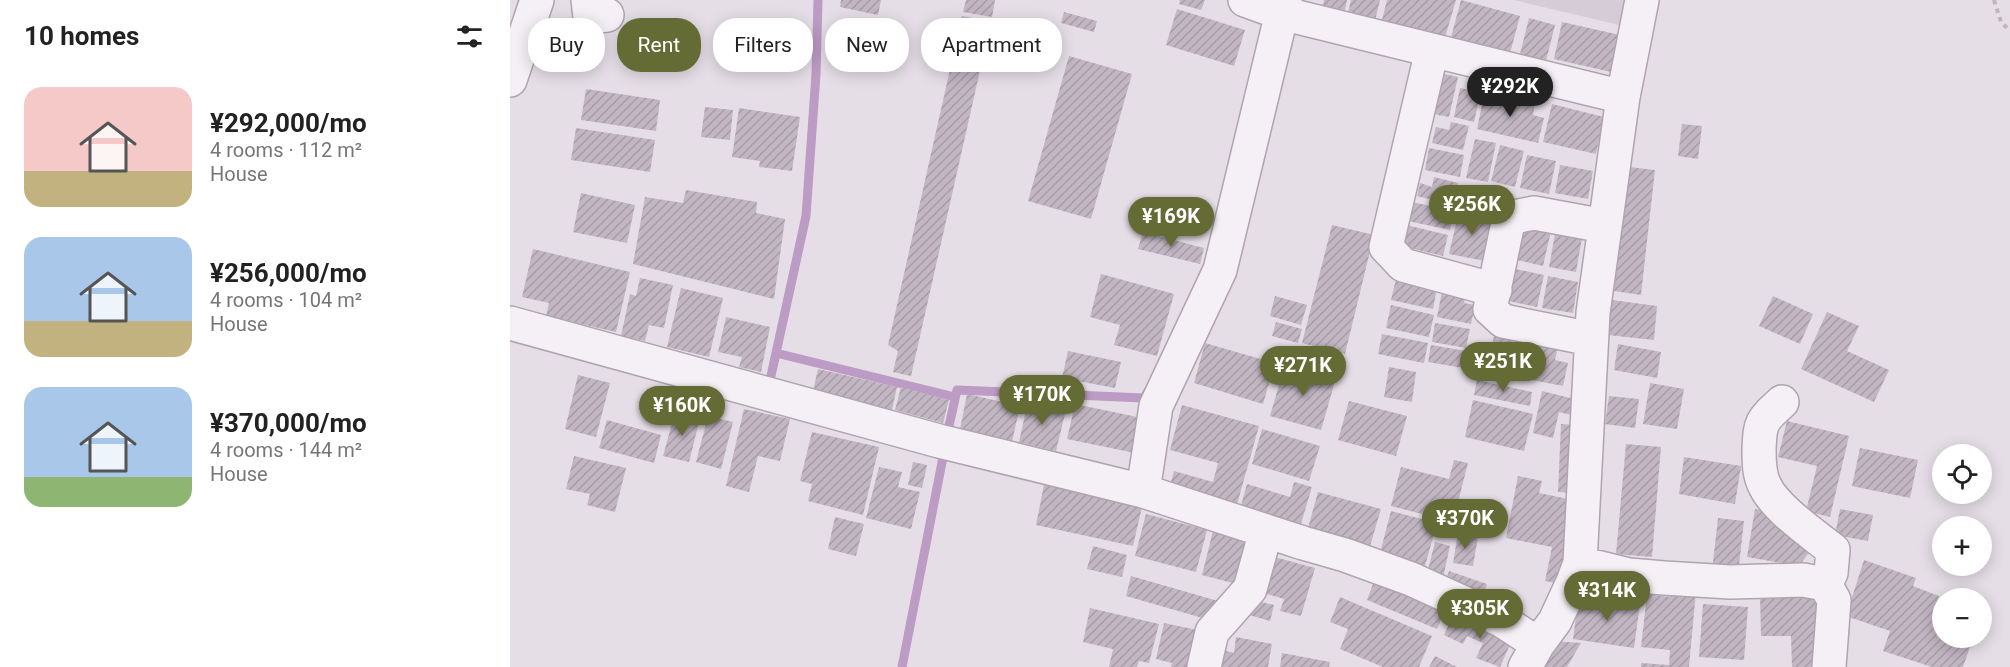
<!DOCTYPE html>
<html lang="en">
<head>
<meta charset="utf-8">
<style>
  body { margin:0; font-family:Roboto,sans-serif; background:#f6f6f6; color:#222; height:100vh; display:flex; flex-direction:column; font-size:22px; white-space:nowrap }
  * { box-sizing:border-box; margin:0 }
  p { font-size:20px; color:#767676 }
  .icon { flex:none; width:33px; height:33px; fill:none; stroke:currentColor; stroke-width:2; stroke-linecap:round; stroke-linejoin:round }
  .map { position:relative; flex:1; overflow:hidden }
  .details { display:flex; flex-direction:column; background:#fff; width:510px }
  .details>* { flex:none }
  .top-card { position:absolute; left:18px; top:18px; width:570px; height:54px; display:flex; gap:12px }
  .tools { position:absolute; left:1422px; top:444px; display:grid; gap:12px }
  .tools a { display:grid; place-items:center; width:60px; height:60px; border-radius:50%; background:#fff; box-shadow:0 3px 15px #0003; font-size:30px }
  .price { position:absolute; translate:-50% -51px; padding:0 14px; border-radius:21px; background:#646b34; color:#fff; font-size:20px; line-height:39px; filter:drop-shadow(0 2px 3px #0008) }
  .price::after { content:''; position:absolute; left:50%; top:36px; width:18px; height:14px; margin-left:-9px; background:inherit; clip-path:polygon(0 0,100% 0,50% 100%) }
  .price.selected { background:#222; color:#fff }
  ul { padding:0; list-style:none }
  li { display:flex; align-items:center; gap:18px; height:150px; padding:0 24px }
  li span { display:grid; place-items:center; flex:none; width:168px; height:120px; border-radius:18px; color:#555 }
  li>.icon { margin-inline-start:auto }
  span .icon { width:72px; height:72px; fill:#fffc; stroke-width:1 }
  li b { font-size:26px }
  h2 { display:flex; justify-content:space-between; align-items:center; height:72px; padding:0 24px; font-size:26px }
  .tag { padding:0 21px; border-radius:24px; background:#fff; box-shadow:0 3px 15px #0003; font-size:21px; line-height:54px }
  .tag.selected { background:#646b34; color:#fff }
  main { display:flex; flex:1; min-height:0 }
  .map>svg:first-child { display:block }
  .built { fill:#d6ccd8 }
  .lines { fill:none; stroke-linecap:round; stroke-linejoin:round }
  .stream { stroke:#bc9bc4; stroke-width:9 }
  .building { fill:url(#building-hatch) }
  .minor-casing { stroke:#afa4b0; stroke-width:36 }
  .path { stroke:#bdb4be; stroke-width:4; stroke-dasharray:4.5 4.5; stroke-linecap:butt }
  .minor { stroke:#f5f0f5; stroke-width:33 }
</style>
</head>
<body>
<main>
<section class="details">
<h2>10 homes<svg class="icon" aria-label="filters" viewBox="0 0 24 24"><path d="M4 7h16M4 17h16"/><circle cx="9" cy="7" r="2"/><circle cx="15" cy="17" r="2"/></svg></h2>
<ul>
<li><span style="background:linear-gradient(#f6c9c9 70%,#c2b280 0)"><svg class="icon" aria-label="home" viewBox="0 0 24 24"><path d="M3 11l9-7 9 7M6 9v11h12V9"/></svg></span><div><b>¥292,000/mo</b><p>4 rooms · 112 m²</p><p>House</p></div></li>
<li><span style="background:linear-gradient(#a9c7e8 70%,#c2b280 0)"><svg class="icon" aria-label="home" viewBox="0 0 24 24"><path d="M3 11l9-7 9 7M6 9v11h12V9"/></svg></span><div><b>¥256,000/mo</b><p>4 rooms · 104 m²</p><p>House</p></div></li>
<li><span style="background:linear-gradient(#a9c7e8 75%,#8fb573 0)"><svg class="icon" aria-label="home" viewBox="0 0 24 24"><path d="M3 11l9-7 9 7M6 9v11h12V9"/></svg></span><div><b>¥370,000/mo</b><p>4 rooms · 144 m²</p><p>House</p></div></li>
</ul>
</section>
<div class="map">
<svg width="1500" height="667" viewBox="0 0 1500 667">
  <defs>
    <pattern id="building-hatch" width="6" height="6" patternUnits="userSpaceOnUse" patternTransform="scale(1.5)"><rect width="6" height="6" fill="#c2b6c3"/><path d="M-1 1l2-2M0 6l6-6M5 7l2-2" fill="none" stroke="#a79ca8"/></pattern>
  </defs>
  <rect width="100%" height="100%" fill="#e6dee7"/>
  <path class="built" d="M1004,0H1116L1109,25Z"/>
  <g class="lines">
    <path class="stream" d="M266,353L445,397
      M259,385L296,216L306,74L308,0
      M437,435L447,390L634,398L638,391
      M392,667L434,452"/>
  </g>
  <path class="building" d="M331,0H371L368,15L330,7Z
    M456,0H485L482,17L453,12Z
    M670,0H695L691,10L669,4Z
    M814,0H837L833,19L811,15Z
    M841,0H870L863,29L836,22Z
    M877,0H946L934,41L871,24Z
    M951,0L1010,16L999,57L940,41Z
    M667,9L735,30L724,66L656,45Z
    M554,12L587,21L584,32L551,23Z
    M452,16L481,22L401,376L383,372L388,351L378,345Z
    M1019,18L1045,25L1035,65L1009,58Z
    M1052,22L1110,35L1101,72L1044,59Z
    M559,56L622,74L581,219L518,201Z
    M934,74L948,77L939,117L919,113L926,81L933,82Z
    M962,78L973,81L964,122L944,117L950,88L959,90Z
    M76,89L150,100L146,131L71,120Z
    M975,91L1025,103L1023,115L1034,118L1028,143L967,129Z
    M1042,104L1094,117L1086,154L1033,142Z
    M195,107L223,110L220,140L191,137Z
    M229,108L290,117L282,171L249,167L250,161L222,157Z
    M941,122L959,126L953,150L922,143L926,127L939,130Z
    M1172,124L1192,126L1188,159L1168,156Z
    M66,128L145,140L140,172L61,160Z
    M965,139L986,143L978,182L956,178Z
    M990,145L1014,151L1005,187L981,181Z
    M919,148L954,155L950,177L915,170Z
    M1017,155L1046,161L1039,194L1010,188Z
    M1050,165L1083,171L1078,199L1045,193Z
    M1119,167L1145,170L1131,295L1104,291Z
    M924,177L948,183L942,205L907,196L910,183L922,187Z
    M176,190L247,202L246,213L275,219L264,299L123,264L135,197L173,203Z
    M71,193L125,205L117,243L63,232Z
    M902,202L944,211L940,230L898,221Z
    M949,211L984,219L975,261L939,254Z
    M822,225L864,235L835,354L792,343Z
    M896,225L938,235L933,256L891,246Z
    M1015,225L1041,231L1033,266L1007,260Z
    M633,232L694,248L690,264L628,249Z
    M1045,234L1072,238L1066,272L1039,267Z
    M23,249L120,272L106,332L36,316L39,303L12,297Z
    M1005,269L1034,275L1027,307L998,301Z
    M591,274L664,294L647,356L604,345L610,325L580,317Z
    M1038,276L1068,282L1063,313L1032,308Z
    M130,278L163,285L154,328L139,325L135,341L111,336L120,294L126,296Z
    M886,279L927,288L923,309L881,300Z
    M933,286L957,291L954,303L965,305L961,324L927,317Z
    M171,288L213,298L199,357L157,347Z
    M765,296L797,305L791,325L760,316Z
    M1263,296L1303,314L1290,344L1249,326Z
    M1102,300L1147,306L1144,340L1098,335Z
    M881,305L924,315L919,337L876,328Z
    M1317,312L1349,326L1337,351L1379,370L1364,402L1291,369Z
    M216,317L260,327L251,372L229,367L232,357L208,352Z
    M766,322L792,329L788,343L762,336Z
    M925,323L960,329L956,348L922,342Z
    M985,331L1004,335L996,375L977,371Z
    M872,334L918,343L914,363L868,354Z
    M1007,337L1026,341L1019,379L1000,376Z
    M1030,342L1048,346L1045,360L1058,363L1053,386L1022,380Z
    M695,343L765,363L753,404L684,383Z
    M1108,344L1151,352L1147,378L1104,370Z
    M921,345L956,351L953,368L918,362Z
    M558,351L611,362L605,388L552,378Z
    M775,364L826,378L811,430L760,416Z
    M879,367L906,372L902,402L874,397Z
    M308,369L387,387L381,414L302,395Z
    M68,375L100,383L86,437L55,429Z
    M967,380L1022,392L1020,406L964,395Z
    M1140,383L1174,389L1167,429L1133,424Z
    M391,387L439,400L433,423L385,410Z
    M1032,391L1068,400L1065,416L1049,412L1043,438L1023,433Z
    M457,394L510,406L501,446L449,434Z
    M1099,396L1129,399L1125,428L1095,424Z
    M963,400L1023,414L1014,451L955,437Z
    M518,401L556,410L546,451L509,442Z
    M839,401L897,416L886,456L828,440Z
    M565,404L632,418L625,453L557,439Z
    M672,405L749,426L726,508L659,489L664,471L703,482L708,463L660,450Z
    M234,409L280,419L270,461L248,456L239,492L216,486Z
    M165,412L190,418L179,462L153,456Z
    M198,416L223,422L211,469L186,462Z
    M97,420L151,435L144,463L89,448Z
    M1277,421L1339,436L1320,517L1296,511L1307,466L1268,457Z
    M1051,424L1069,425L1066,493L1048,492Z
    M752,429L810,446L799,481L742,464Z
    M302,432L369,447L353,515L298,501L302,484L290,481Z
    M1116,444L1151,447L1142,557L1106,554Z
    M1350,448L1408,460L1400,498L1342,486Z
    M64,456L116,468L105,512L77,505L80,494L56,489Z
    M1174,457L1231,466L1225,504L1169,494Z
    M944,460L958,463L943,522L881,506L891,467L939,479Z
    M403,462L417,465L412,488L398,485Z
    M369,467L392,472L388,487L410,492L401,529L356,518Z
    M1008,476L1032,481L1029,493L1068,501L1052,584L1035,581L1042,547L996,538Z
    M784,482L802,487L790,527L730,509L737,484L780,497Z
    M534,485L632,507L623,546L526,525Z
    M808,492L871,509L860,546L798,528Z
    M1245,509L1263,512L1306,543L1289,566L1237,557Z
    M1330,509L1363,515L1358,541L1325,535Z
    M881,511L927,523L915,566L870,553Z
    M636,514L697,530L686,572L625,556Z
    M325,517L354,524L346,556L318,549Z
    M1208,518L1234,521L1228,574L1202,571Z
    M703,531L746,543L734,586L692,575Z
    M948,533L968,537L963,566L943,563Z
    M925,542L940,546L932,582L916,578Z
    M583,546L617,555L612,577L577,569Z
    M757,555L805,568L791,616L770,611L774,599L747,591Z
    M1354,560L1406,578L1403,586L1429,596L1425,607L1432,609V638H1455L1453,642L1460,647L1453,667H1422L1373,651L1380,631L1336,616Z
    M939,571L977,584L971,601L933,589Z
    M1075,573L1114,580L1111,596L1072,589Z
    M621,576L708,601L703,621L616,596Z
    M865,579L936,609L927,629L857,600Z
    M1161,588L1186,591L1179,667H1131V663L1159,665L1160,650L1131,647L1137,594L1160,597Z
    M1069,595L1130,604L1124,648L1063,639Z
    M1309,595L1310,667H1282L1281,636H1251L1250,596Z
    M830,597L922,636L909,667H873L830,649L838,629L820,622Z
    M743,600L764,605L760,621L739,615Z
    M1193,604L1238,607L1234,660L1189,657Z
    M580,608L649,624L639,663L629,661L627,667H599L603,649L573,642Z
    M943,615L1002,640L990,667L966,658L973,643L957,636L953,644L934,635Z
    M654,623L692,631L683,667H661L662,663L646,659Z
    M726,637L762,644L758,667H709L712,650L724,653Z
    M1043,641L1071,643L1057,667H1027Z
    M772,653L820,662L819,667H770Z
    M925,656L947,667H919Z"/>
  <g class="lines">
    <defs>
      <path id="minor" d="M78,0L80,17L97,15
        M735,0L771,13L1113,97
        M922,50L876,247L893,265L985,290
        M0,80L27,0
        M0,323L429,441L633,491L793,543L835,555L901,579L991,620L1028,644
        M1081,339L993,321L980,309L999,218L1024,213L1094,226
        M1272,402C1251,421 1250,422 1249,450C1249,462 1249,475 1255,486C1265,508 1303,534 1323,550L1321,573L1315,584
        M633,491L646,406L710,270L775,0
        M1070,563L1119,575L1154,578L1220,582L1293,580L1315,584L1324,600L1319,667
        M694,667L702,632L740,589L756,531
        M1015,667L1028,644L1045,621L1063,582L1070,563L1083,313L1113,97L1132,0"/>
    </defs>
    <use href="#minor" class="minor-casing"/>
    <path class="path" d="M1484,0L1491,22L1500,31"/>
    <use href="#minor" class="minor"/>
  </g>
</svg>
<div class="tools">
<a><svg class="icon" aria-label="locate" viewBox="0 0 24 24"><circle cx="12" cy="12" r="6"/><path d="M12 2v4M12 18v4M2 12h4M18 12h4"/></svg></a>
<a>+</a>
<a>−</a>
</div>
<b class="price selected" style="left:1000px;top:118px">¥292K</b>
<b class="price" style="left:962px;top:236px">¥256K</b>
<b class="price" style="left:661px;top:248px">¥169K</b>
<b class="price" style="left:993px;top:393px">¥251K</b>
<b class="price" style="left:793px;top:397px">¥271K</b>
<b class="price" style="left:532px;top:426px">¥170K</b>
<b class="price" style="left:172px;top:437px">¥160K</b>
<b class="price" style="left:955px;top:550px">¥370K</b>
<b class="price" style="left:1097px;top:622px">¥314K</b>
<b class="price" style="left:970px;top:640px">¥305K</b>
<div class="top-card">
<a class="tag">Buy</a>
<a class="tag selected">Rent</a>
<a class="tag">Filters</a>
<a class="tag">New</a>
<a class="tag">Apartment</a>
</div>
</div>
</main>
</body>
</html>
